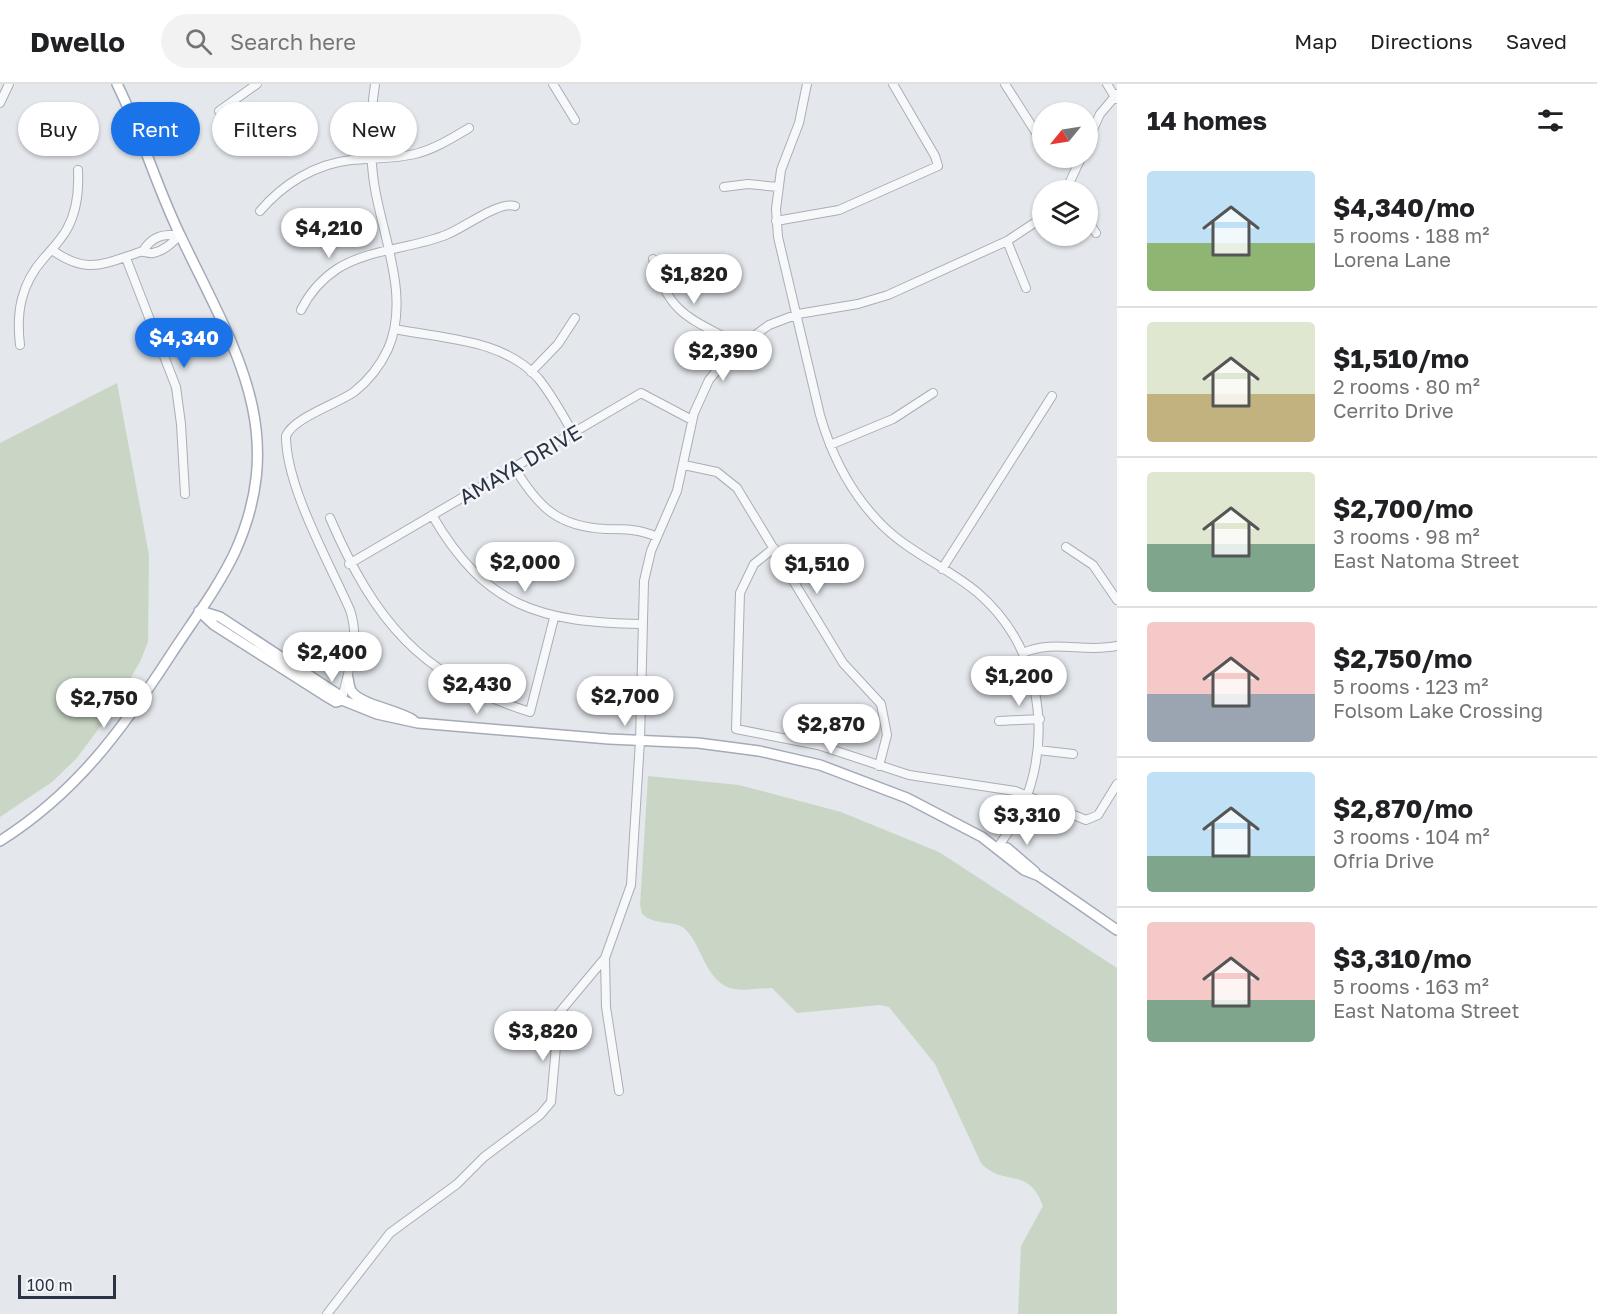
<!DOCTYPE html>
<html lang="en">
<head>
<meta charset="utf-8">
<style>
  body { margin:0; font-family:"Golos Text",sans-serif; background:#f2f2f2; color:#202124; height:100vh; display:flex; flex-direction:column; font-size:22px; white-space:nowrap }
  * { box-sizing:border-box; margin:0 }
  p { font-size:20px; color:#757577 }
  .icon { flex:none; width:33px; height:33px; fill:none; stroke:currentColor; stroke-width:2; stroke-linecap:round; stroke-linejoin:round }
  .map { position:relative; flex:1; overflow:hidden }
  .details { display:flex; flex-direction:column; background:#fff; width:480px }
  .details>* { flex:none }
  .top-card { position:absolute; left:18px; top:18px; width:570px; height:54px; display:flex; gap:12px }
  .needle { width:39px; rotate:240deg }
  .controls { position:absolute; left:1032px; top:18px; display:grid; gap:12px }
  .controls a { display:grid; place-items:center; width:66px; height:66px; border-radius:50%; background:#fff; box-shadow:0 2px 4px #0004; font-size:30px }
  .scale { position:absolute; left:18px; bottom:15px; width:98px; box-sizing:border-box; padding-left:6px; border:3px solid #2b3445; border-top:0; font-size:16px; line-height:21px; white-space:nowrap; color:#2b3445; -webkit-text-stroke:4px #f4f6f9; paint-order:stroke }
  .price { position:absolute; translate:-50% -51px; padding:0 14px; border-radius:21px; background:#fff; color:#222; font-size:20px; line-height:39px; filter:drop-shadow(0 2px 3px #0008) }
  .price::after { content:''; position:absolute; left:50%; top:36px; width:18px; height:14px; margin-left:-9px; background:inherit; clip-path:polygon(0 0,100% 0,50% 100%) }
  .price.selected { background:#1a73e8; color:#fff }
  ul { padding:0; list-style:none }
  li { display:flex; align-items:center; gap:18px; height:150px; padding:0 30px }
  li+li { border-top:2px solid #e0e0e0 }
  li span { display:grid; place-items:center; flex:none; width:168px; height:120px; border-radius:6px; color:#555 }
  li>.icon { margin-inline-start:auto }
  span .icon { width:72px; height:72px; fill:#fffc; stroke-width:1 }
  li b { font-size:26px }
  h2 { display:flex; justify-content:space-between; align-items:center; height:72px; padding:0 30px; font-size:26px }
  .tag { padding:0 21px; border-radius:27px; background:#fff; box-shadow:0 2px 4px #0004; font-size:21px; line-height:54px }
  .tag.selected { background:#1a73e8; color:#fff }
  header { display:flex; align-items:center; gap:36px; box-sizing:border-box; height:84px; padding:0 30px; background:#fff; border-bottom:2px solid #e0e0e0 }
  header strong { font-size:28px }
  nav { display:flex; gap:33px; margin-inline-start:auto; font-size:21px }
  .search { width:420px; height:54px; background:#f2f2f2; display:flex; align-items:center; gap:15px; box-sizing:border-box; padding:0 21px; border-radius:33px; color:#757577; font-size:22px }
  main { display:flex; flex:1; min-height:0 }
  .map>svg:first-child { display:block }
  .green { fill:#c9d6c5 }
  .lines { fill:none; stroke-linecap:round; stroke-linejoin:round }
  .minor-casing { stroke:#a9aeb7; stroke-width:10 }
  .major-casing { stroke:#a3abb8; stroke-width:12 }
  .minor { stroke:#f7f8fa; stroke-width:8 }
  .major { stroke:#fff; stroke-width:9 }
  .labels { text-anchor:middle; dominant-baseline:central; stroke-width:5; stroke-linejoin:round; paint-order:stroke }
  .street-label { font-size:21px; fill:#2b3445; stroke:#f4f6f9 }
</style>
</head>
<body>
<header>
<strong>Dwello</strong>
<div class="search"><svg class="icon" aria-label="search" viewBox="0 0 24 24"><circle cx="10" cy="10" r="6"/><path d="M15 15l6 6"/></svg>Search here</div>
<nav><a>Map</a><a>Directions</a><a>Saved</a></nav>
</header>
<main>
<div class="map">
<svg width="1117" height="1230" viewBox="0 0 1117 1230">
  <rect width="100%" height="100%" fill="#e4e7ec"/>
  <path class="green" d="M117,299L149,471L148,558L140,578L106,635L76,675L52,698L0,733V359Z
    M648,692L739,701L841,728L939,768L1117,884V1230H1018L1021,1162L1043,1122C1028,1081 1004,1104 981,1079L935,980L889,923L880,921L797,929L772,904C760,904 746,907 734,905C705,899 703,862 685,845C674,835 657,843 642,830L640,821Z"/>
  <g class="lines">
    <defs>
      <path id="minor" d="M553,0L575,36
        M807,0L799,39L781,86L776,125L778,153L820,331C832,373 851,410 882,441C910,469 947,483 978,509C1039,562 1053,647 1024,720C1018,735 1007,750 998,763
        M1005,0L1042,58
        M1107,0L1116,15
        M0,19L9,0
        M219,27L257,0
        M1088,56L1100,30L1117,10
        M1066,74L1079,79
        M724,103L748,100L778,103
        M1066,106L1081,74
        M260,127C283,100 315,80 351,76C372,74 394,75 415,70C435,65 452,54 469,44
        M776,137L839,126L938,82L935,72L893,0
        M1088,137L1096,149
        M1007,157L1026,204
        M52,166C87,191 103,180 140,168C144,167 148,170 153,169C164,167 172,159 180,151
        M143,167C152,152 163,150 180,151
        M126,174L176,303L181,340L185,410
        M653,175C669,232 691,234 739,261
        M301,226C309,210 322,195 337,185C370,164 413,165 448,150C465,143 499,117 515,122
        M395,245C444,255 503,255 538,294C552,311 562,330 573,349
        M20,261C16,228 21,200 44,174C52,165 61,156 67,145C77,127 79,106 78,86
        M531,288L558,260L575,234
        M830,361L893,335L933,309
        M684,381L717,388L737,404L843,579L881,620L887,651L879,682
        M514,383C538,423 558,443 606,445C624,445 640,445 657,453
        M432,431C486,524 540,538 642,540
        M330,434C374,536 421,594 530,628L554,534
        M1066,463L1093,481L1117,516
        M774,464L754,480L740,509L736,645L818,661L909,691L1015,707L1086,736L1098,731L1117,700
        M349,480L641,309L692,336
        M942,485L1052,312
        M1023,569C1053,555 1085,569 1117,562
        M342,616C348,584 361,559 350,526C329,478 286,403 286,352C293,334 337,320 354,308C368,297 380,282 388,265C410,215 384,156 375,105C369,70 370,35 375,0
        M999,637L1040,635
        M1038,666L1073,670
        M605,874L606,923L619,1007
        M327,1230L390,1149L457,1100L484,1073L540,1031L551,1018L559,929L605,874L631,801L640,657L644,497L651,467L677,407L694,329L709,296L732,268L769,241L798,230L858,220L888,211L1007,157L1042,134"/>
      <path id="major" d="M199,527L214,541L324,611L336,618L342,616L377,630L418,639L609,655L698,659L759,667L820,681L907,714L982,753L1024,786L1039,792L1117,846
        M201,527L220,533L339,611L342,616
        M348,594C349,599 349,604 352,608C362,621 398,626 413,636
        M0,757C76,709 122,646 170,572C192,538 218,504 235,468C290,346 233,262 182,155C157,105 142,50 117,0
        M998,763L1007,764L1035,788"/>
    </defs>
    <use href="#minor" class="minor-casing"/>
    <use href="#major" class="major-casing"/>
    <use href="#minor" class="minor"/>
    <use href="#major" class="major"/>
  </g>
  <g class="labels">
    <g class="street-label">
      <text transform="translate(520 380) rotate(-30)">AMAYA DRIVE</text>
    </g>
  </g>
</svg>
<div class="controls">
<a><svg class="needle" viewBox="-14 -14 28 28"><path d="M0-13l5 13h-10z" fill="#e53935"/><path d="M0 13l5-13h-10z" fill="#757577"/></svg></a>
<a><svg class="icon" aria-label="layers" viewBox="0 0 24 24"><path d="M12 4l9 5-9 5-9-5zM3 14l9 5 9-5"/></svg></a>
</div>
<div class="scale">100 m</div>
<b class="price" style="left:329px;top:175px">$4,210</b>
<b class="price" style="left:694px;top:221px">$1,820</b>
<b class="price selected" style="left:184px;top:285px">$4,340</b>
<b class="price" style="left:723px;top:298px">$2,390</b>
<b class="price" style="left:525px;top:509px">$2,000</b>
<b class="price" style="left:817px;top:511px">$1,510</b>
<b class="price" style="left:332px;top:599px">$2,400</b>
<b class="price" style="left:1019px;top:623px">$1,200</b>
<b class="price" style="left:477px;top:631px">$2,430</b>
<b class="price" style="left:625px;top:643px">$2,700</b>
<b class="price" style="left:104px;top:645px">$2,750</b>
<b class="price" style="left:831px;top:671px">$2,870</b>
<b class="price" style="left:1027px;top:762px">$3,310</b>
<b class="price" style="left:543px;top:978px">$3,820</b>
<div class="top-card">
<a class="tag">Buy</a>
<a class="tag selected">Rent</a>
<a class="tag">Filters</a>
<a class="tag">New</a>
</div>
</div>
<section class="details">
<h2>14 homes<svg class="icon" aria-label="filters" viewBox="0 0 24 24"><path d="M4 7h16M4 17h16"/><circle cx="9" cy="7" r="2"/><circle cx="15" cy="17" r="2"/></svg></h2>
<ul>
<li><span style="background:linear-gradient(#bfe0f5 60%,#8fb573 0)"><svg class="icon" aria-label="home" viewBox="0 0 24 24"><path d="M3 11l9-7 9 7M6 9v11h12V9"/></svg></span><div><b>$4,340/mo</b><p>5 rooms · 188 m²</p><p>Lorena Lane</p></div></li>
<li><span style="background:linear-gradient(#dfe7d0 60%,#c2b280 0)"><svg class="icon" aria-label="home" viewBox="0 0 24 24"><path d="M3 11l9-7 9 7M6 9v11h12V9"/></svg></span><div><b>$1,510/mo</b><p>2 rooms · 80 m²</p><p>Cerrito Drive</p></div></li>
<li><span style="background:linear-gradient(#dfe7d0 60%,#7fa58c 0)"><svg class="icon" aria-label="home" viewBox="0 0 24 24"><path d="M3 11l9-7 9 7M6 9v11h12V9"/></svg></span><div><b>$2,700/mo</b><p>3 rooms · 98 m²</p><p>East Natoma Street</p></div></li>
<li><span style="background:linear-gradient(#f6c9c9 60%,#9aa5b1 0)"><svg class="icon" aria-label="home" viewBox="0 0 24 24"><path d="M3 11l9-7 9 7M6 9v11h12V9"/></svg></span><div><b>$2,750/mo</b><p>5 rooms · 123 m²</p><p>Folsom Lake Crossing</p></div></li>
<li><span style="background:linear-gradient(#bfe0f5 70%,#7fa58c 0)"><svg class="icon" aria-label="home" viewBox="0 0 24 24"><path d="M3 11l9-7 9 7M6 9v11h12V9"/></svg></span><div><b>$2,870/mo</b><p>3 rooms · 104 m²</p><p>Ofria Drive</p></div></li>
<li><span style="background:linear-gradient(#f6c9c9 65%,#7fa58c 0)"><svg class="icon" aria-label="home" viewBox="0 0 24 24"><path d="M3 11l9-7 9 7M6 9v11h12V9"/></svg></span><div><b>$3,310/mo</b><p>5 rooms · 163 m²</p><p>East Natoma Street</p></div></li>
</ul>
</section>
</main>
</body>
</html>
